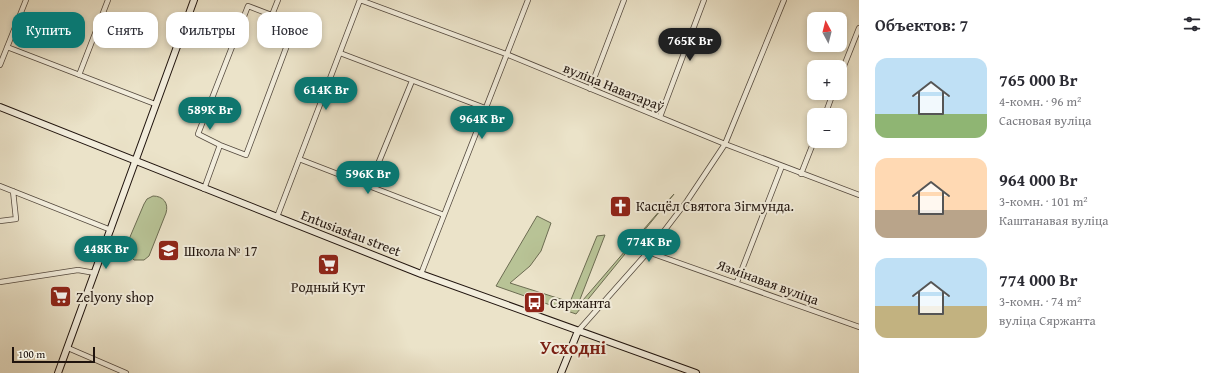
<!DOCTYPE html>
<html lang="ru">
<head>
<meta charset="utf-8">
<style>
  body { margin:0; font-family:"Gentium Book Plus",serif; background:#f7f7f7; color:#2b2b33; height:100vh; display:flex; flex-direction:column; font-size:15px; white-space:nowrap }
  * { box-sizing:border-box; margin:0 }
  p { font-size:13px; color:#7c7c81 }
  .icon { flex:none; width:22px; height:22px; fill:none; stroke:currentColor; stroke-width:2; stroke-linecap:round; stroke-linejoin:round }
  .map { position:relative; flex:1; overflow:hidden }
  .drawer { display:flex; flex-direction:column; background:#fff; width:360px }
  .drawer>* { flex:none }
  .top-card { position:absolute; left:12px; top:12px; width:380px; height:36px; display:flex; gap:8px }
  .needle { width:26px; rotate:353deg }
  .tools { position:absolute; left:807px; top:12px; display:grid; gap:8px }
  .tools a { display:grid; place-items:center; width:40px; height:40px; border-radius:8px; background:#fff; box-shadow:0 2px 6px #0003; font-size:20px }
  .scale { position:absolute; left:12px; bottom:10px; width:83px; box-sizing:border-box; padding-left:4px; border:2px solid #20140e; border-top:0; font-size:11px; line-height:14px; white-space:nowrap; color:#20140e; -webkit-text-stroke:3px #f2eddc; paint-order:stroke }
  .price { position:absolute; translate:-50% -34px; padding:0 9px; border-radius:14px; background:#0f766e; color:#fff; font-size:13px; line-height:26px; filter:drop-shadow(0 1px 2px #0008) }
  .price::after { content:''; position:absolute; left:50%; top:24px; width:12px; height:9px; margin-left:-6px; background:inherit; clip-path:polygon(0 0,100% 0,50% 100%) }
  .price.current { background:#222; color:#fff }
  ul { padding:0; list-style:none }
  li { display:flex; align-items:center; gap:12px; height:100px; padding:0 16px }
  li span { display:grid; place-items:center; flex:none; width:112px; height:80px; border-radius:12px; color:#555 }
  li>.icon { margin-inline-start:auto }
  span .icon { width:48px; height:48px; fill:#fffc; stroke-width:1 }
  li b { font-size:17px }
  h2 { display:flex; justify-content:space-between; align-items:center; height:48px; padding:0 16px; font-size:17px }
  .chip { padding:0 14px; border-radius:12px; background:#fff; box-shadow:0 2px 6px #0003; font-size:14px; line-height:36px }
  .chip.current { background:#0f766e; color:#fff }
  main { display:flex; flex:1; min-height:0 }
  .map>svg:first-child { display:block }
  .green { fill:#b8c396; stroke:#6c6c52 }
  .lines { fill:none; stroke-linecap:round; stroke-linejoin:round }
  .street-casing { stroke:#53483d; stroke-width:6 }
  .secondary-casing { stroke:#20140e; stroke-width:8 }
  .street { stroke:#f2eddc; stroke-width:4.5 }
  .secondary { stroke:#f2eddc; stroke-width:6 }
  .labels { text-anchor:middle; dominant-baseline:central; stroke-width:4; stroke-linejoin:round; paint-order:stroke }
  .street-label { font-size:14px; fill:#20140e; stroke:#f2eddc }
  .poi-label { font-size:14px; fill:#20140e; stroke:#f2eddc; text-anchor:start }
  .district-label { font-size:18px; font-weight:bold; fill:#7a1f14; stroke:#f2eddc }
</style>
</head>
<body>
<main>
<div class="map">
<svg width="859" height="373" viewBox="0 0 859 373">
  <rect width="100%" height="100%" fill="#ebe3c9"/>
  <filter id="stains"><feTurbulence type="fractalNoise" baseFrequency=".005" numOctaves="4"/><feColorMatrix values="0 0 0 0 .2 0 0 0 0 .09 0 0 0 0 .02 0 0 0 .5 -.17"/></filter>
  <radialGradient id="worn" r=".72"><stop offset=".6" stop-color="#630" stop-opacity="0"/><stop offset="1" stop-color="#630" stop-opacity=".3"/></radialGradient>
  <path class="green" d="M674,194L576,314L496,286L537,216L551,223L541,251L530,266L510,283L570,302L597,236L605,235L577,307Z
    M153,196C163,196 169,203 166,213L149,256L144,260H134L128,254L127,244L144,204L147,199Z"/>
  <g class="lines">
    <defs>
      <path id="street" d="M360,0L506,54L725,144L859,195
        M248,6L295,24L246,155L220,145L198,134Z
        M272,15L278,0
        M7,47L155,104
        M340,53L485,108
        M0,65L26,0
        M79,75L108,0
        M840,76L859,28
        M590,89L624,0
        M825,115L833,93
        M660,117L704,0
        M299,159L444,215
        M801,174L814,141
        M0,186L111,230
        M369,186L412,81
        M204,189L220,145
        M277,217L360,0
        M0,221L16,219L13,191
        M648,252L859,327
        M421,274L528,0
        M0,282L78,270L95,273
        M737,282L782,166
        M578,331L648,252L687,201L725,144L784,0
        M68,348L126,373"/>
      <path id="secondary" d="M0,107L421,274L696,373
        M58,373L194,0
        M561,373L578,331"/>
    </defs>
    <use href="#street" class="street-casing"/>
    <use href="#secondary" class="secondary-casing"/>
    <use href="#street" class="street"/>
    <use href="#secondary" class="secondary"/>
  </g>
  <defs>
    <symbol id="church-square" viewBox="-11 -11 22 22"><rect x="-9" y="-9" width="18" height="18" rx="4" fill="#8f2418" stroke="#f2eddc"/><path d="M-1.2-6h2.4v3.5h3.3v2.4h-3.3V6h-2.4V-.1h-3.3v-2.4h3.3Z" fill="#fff"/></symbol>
    <symbol id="school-square" viewBox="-11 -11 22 22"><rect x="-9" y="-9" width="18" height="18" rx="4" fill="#8f2418" stroke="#f2eddc"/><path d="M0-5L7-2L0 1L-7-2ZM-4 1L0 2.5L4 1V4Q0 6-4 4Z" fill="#fff"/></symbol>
    <symbol id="supermarket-square" viewBox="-11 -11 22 22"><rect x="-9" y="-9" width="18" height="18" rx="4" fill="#8f2418" stroke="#f2eddc"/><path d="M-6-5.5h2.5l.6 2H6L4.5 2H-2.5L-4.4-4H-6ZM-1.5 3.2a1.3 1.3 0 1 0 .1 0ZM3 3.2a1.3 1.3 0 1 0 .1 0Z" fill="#fff"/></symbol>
    <symbol id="bus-square" viewBox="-11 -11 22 22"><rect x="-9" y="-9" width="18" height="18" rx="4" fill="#8f2418" stroke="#f2eddc"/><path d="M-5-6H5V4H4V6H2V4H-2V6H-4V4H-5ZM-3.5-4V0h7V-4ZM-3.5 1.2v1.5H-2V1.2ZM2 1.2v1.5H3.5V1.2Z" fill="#fff"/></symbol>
  </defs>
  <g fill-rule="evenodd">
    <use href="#church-square" x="608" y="194" width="25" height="25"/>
    <use href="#school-square" x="156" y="238" width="25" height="25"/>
    <use href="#supermarket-square" x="316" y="252" width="25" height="25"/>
    <use href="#supermarket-square" x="48" y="284" width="25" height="25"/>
    <use href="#bus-square" x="522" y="290" width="25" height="25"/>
  </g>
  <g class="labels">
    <g class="street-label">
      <text transform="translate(614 87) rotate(22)">вуліца Наватараў</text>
      <text transform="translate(351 233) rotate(21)">Entusiastau street</text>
      <text transform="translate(768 282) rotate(20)">Язмінавая вуліца</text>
    </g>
    <g class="poi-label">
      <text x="636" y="206">Касцёл Святога Зігмунда.</text>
      <text x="184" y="251">Школа № 17</text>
      <text x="328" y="287" text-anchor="middle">Родный Кут</text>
      <text x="76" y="297">Zelyony shop</text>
      <text x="550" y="303">Сяржанта</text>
    </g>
    <g class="district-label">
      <text x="573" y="347">Усходні</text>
    </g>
  </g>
  <rect width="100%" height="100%" filter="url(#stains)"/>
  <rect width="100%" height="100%" fill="url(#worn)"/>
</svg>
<div class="tools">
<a><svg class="needle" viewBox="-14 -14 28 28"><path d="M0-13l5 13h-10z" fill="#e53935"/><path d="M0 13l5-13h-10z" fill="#7c7c81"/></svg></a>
<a>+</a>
<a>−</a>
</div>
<div class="scale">100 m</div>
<b class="price current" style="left:690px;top:62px">765K Br</b>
<b class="price" style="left:326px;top:111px">614K Br</b>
<b class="price" style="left:210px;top:131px">589K Br</b>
<b class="price" style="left:482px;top:140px">964K Br</b>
<b class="price" style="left:368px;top:195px">596K Br</b>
<b class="price" style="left:649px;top:263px">774K Br</b>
<b class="price" style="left:106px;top:270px">448K Br</b>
<div class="top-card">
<a class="chip current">Купить</a>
<a class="chip">Снять</a>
<a class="chip">Фильтры</a>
<a class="chip">Новое</a>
</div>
</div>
<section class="drawer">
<h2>Объектов: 7<svg class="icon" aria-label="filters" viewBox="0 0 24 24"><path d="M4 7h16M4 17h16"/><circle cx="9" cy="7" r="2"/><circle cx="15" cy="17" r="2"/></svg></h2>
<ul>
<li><span style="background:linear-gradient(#bfe0f5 70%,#8fb573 0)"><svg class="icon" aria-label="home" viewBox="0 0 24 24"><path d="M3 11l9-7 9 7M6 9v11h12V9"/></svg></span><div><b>765 000 Br</b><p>4-комн. · 96 m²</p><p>Сасновая вуліца</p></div></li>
<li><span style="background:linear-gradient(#ffd9b3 65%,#b9a48a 0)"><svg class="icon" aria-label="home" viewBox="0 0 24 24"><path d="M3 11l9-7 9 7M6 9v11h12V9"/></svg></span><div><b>964 000 Br</b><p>3-комн. · 101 m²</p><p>Каштанавая вуліца</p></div></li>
<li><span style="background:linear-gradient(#bfe0f5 60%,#c2b280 0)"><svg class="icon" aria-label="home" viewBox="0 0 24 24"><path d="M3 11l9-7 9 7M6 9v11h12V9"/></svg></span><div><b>774 000 Br</b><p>3-комн. · 74 m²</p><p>вуліца Сяржанта</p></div></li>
</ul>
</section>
</main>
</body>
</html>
